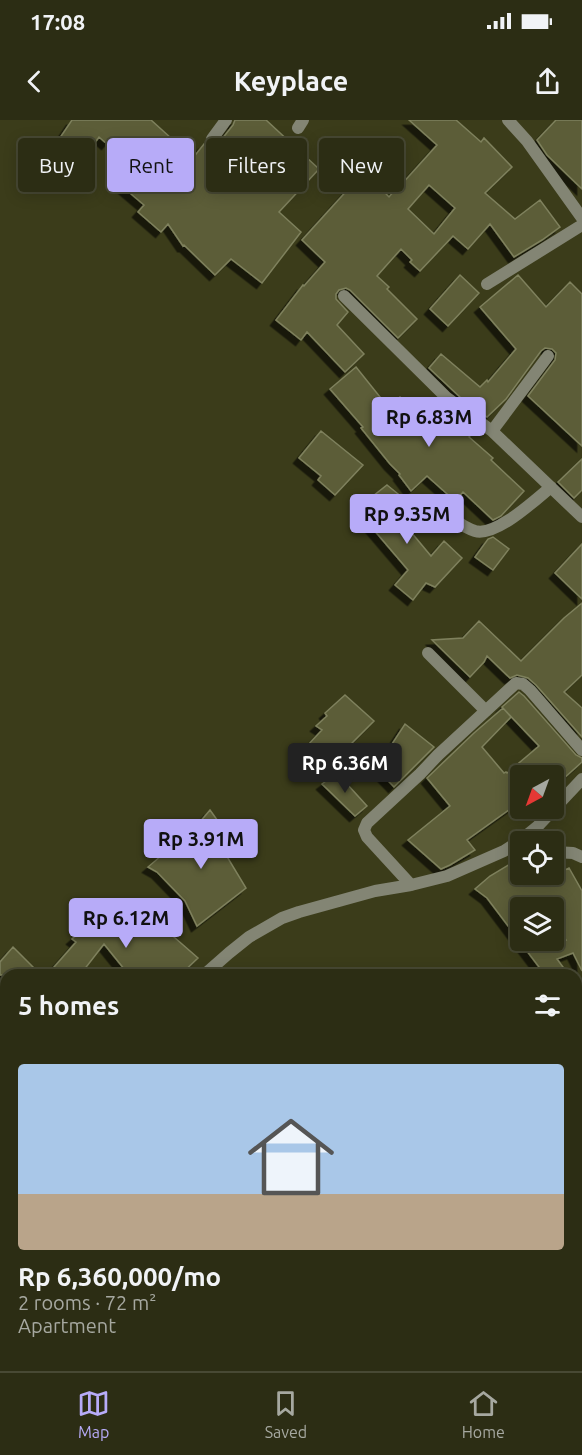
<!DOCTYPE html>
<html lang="en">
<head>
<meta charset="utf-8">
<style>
  body { margin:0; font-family:Ubuntu,sans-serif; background:#383922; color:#f1f3f6; height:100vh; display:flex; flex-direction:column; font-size:22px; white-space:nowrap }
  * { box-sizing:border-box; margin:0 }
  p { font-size:20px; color:#a6a8a0 }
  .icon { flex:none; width:33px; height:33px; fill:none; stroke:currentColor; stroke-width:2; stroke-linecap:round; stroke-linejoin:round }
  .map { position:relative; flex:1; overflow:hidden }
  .drawer { position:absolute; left:0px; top:849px; width:582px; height:402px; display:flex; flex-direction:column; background:#2c2d14; border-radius:18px 18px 0 0; box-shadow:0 3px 15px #0003,0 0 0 2px #484934 }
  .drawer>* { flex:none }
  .top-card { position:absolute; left:18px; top:18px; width:546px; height:54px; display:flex; gap:12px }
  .needle { width:39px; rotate:221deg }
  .buttons { position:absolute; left:510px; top:645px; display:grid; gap:12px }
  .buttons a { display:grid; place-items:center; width:54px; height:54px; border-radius:6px; background:#2c2d14; box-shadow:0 3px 15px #0003,0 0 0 2px #484934; font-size:30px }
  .price { position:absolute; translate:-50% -51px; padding:0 14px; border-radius:6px; background:#b7abf8; color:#111; font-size:20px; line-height:39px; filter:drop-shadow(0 2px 3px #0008) }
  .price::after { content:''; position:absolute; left:50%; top:36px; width:18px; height:14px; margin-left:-9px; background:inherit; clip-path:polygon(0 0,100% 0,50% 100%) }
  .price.active { background:#222; color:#fff }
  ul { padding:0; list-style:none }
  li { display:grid; align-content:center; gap:12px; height:318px; padding:0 18px }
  li span { display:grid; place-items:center; height:186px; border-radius:6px; color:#555 }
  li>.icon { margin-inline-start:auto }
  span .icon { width:108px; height:108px; fill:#fffc; stroke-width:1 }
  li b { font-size:26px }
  h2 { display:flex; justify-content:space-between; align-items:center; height:72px; padding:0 18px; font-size:26px }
  .chip { padding:0 21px; border-radius:6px; background:#2c2d14; box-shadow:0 3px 15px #0003,0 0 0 2px #484934; font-size:21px; line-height:54px }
  .chip.active { background:#b7abf8; color:#111 }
  .status { display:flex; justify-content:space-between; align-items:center; height:42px; padding:0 30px; background:#2c2d14; direction:ltr }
  .status svg { height:16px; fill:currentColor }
  header { display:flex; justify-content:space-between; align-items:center; height:78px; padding:0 18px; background:#2c2d14; font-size:27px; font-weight:700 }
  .tab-bar { display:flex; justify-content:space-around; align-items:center; height:84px; border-top:2px solid #484934; background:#2c2d14; font-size:16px; color:#a6a8a0 }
  .tab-bar a { display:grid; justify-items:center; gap:3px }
  .tab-bar .active { color:#b7abf8 }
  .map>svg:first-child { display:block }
  .building { fill:#5b5d39; stroke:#7f815d; stroke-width:1.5; fill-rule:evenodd; filter:url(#shadow) }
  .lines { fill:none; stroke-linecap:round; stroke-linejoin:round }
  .minor { stroke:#838574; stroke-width:12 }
</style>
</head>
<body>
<div class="status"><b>17:08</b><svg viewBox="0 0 49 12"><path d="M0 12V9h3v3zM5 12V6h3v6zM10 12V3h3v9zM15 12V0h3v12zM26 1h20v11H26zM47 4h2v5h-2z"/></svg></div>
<header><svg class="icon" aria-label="back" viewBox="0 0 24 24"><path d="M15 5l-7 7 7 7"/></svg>Keyplace<svg class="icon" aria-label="share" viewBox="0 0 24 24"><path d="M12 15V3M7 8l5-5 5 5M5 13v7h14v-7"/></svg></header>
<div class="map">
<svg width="582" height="1251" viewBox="0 0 582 1251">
  <defs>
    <filter id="shadow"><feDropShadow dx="-5.5" dy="5.5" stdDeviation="0" flood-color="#0009"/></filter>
  </defs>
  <rect width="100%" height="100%" fill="#3b3c1a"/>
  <path class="building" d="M72,0H151L193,38L204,24L212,30L218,24L233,5L235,0H266L319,49L279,92L301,112L262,163L231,139L215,155L184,125L183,126L168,104L161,112L138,92L144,85L124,68L144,43L113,17L107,24L99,17L72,55L47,37Z
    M409,0H456L481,22L484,18L512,47L485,73L515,99L540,80L560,107L542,120L514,137L490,104L468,129L453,116L420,151L410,142L412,140L401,129L377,156L389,167L387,169L417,199L398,218L350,170L346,168L339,170L336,174V179L348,192L337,205L364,234L345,252L307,212L301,220L276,200L303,165L304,166L325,142L302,120L351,66L363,50L389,77L400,64L401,65L437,25ZM429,65L455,88L434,114L408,89Z
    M556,0H582V69L547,35L537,20Z
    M460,155L479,173L448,206L430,189Z
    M518,155L546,187L570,162L582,174V326L528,276L555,240L556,233L552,229L545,228L541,231L506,279L487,297L461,278L429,248L441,234L480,267L487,260L488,262L516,229L480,187Z
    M356,247L388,287L400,277L430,314L450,290L476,309L469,317L493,338L491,340L524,371L501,396L493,400L463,372L455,381L427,356L411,371L399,355L400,354L390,344L361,308L363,307L330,269Z
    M321,311L363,345L335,375L318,360L321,356L299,338Z
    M582,339V370L574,378L558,362Z
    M387,365L403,378L391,388L431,436L444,421L462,438L435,467L426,463L413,480L395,465L408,450L368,403L358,388Z
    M493,417L509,429L493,450L475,437L488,419Z
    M582,424V479L555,453Z
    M582,483V555L564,572L582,588V617L536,565L528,558L517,555L510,558L487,536L484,542L470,557L432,520L463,518L479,501L521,541L564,498Z
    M519,572L524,576L576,635L582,638V642L554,667V656H520V682L467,720L475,730L450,745L441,749L408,720L450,686L427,658L474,613L503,588L511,597L482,627L504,653L506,652L507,653L539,626L502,587Z
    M345,575L374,601L346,629L362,648L350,656L306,627L322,610L316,606L327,596L325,593Z
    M405,604L434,627L394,667L373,645L381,641Z
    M337,653L367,686L355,696L322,664Z
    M210,690L225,711L217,720L246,768L197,806L185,781L157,752L148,747L182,718L184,721Z
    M520,738V754H557L569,748L582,771V851L573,833L557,839L569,855H545L487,778L475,769L490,756ZM520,788H554V797L566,820H520Z
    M110,785L126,808L133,801L150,812L159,804L198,838L180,855H129L104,824L80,855H47L76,822L72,819Z
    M13,827L41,855H0V842Z"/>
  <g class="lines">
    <path class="minor" d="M508,0L527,21L582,98
      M298,8L303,0
      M212,19L226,0
      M487,164L582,105
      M344,176L446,277L492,311L582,397
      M492,311L548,236
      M433,381C445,392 459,406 475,411C496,417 535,380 551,367
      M428,533L486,591
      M554,732L573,733L582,737
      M411,765L367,717L364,710L367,703L420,654L438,635L516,563L523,564L530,570L582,630
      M204,855L229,833L249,817L282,798L299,792L375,771L411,765L447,756L504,731L521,720L537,707L582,659
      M0,927L6,934
      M0,1033L6,1028"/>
  </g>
</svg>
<div class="buttons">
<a><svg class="needle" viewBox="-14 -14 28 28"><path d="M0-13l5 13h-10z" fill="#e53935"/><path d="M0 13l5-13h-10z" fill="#a6a8a0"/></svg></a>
<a><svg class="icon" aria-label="locate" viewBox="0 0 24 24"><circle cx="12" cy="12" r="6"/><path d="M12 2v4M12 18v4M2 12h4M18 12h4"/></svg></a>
<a><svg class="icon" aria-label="layers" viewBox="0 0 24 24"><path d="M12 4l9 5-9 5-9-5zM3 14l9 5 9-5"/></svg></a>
</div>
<b class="price" style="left:429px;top:328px">Rp 6.83M</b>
<b class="price" style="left:407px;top:425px">Rp 9.35M</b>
<b class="price active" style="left:345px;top:674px">Rp 6.36M</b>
<b class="price" style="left:201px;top:750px">Rp 3.91M</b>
<b class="price" style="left:126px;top:829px">Rp 6.12M</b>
<div class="top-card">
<a class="chip">Buy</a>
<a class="chip active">Rent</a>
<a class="chip">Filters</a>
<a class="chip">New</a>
</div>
<section class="drawer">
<h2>5 homes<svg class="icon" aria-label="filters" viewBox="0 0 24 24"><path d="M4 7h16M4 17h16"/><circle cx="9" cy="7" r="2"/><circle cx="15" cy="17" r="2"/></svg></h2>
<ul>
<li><span style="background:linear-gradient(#a9c7e8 70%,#b9a48a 0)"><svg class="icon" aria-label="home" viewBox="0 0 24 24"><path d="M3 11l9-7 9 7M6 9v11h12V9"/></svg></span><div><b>Rp 6,360,000/mo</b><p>2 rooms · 72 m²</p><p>Apartment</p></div></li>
</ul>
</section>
</div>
<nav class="tab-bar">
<a class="active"><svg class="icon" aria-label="map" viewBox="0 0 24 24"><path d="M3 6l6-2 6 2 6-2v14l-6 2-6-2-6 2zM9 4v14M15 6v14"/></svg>Map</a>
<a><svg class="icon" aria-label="saved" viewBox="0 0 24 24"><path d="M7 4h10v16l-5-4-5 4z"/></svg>Saved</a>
<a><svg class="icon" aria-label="home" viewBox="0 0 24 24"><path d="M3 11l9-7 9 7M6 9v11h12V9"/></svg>Home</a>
</nav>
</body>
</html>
